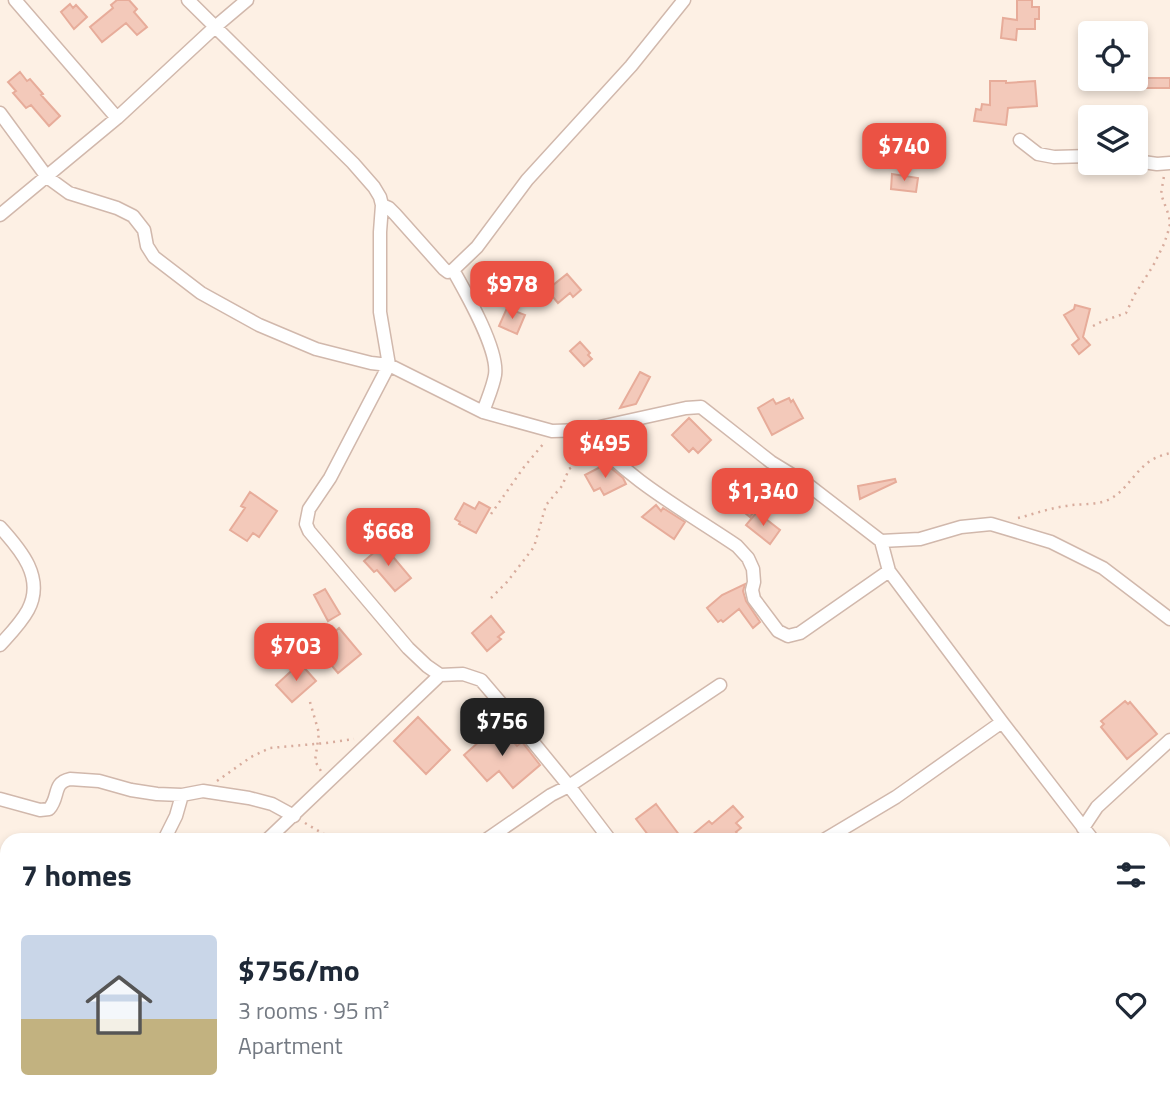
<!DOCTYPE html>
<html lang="en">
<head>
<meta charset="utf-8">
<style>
  body { margin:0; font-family:"Titillium Web",sans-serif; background:#f6f6f7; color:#1f2937; height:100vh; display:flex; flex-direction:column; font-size:26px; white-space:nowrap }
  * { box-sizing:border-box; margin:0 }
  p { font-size:23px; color:#747a83 }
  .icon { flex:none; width:38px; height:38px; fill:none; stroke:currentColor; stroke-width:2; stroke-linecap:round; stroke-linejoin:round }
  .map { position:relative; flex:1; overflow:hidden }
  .details { position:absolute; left:0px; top:833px; width:1171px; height:275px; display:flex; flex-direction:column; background:#fff; border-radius:21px 21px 0 0; box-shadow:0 4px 10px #0003 }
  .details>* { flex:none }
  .controls { position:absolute; left:1078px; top:21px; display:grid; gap:14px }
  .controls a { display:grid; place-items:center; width:70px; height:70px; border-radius:7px; background:#fff; box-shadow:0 4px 10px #0003; font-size:35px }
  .price { position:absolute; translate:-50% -60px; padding:0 16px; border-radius:14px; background:#eb5244; color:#fff; font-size:23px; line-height:46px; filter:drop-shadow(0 2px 4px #0008) }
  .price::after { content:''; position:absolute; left:50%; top:42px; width:21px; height:16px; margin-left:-10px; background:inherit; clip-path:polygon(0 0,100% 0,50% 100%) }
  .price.on { background:#222; color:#fff }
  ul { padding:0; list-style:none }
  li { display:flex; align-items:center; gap:21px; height:175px; padding:0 21px }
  li span { display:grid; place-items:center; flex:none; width:196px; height:140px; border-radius:7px; color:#555 }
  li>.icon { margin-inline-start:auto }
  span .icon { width:84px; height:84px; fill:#fffc; stroke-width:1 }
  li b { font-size:30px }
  h2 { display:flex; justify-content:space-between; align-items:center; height:84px; padding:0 21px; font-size:30px }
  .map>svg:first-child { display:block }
  .building { fill:#f3c9ba; stroke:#e7ac9a; stroke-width:2 }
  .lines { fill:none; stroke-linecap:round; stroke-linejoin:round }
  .street-casing { stroke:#d1b8ac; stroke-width:15 }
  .path { stroke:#d8ac9d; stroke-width:2.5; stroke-dasharray:2 5; stroke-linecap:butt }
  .street { stroke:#fff; stroke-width:12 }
</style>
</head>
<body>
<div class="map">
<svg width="1170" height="1107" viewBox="0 0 1170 1107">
  <rect width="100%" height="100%" fill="#fdf0e4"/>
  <path class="building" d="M117,0H129L137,9L134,12L147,27L137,35L126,23L102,42L90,27L113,8L111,5Z
    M1017,0H1032V7H1039V19H1035V29H1017L1016,40L1001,38L1003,18L1017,20Z
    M70,4L73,8L76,5L87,17L74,29L61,12Z
    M20,72L27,81L30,79L43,94L41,95L60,116L49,126L31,105L26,108L13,93L16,91L8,82Z
    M1143,78H1170V88H1143Z
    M990,81H1006V83L1035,81L1037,106L1008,108L1006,125L974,121L976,109L981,110L982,104L990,105Z
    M892,174L918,178L916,192L891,189Z
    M567,274L581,290L573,297L570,293L558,303L547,290Z
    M1075,305L1090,309L1083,337L1090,345L1079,354L1072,345L1079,339L1064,315L1074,309Z
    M507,308L525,315L517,334L499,326Z
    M580,342L590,353L588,355L592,359L584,366L570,351Z
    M640,372L650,377L636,404L620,408Z
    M789,398L791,402L793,400L803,418L772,435L758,408L773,399L776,404Z
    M689,418L711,440L698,453L693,448L689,452L672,435Z
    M606,464L623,478L626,484L604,495L600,488L594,491L585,475Z
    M895,479L896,482L860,499L858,486Z
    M250,492L277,511L259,537L253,533L247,541L230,530L245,508L241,506Z
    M743,494L758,506L750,517L735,505Z
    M479,502L490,508L476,533L459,524L460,522L455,519L464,503L475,509Z
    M656,505L661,511L663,508L685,522L674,539L642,517Z
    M757,512L780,530L770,544L746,525Z
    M383,545L411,578L395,591L377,570L374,572L364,561Z
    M745,584L743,591L746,601L760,622L753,628L739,609L723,622L721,620L718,622L707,608L722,595Z
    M325,589L340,614L328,621L314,595Z
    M491,616L504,632L498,637L501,639L487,651L472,633Z
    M339,628L361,654L338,673L317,648Z
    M300,663L316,681L292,702L276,685Z
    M1125,701L1128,704L1130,702L1157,734L1127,759L1101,727L1104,724L1101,721Z
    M418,717L450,750L426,774L394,741Z
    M498,725L517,746L522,742L540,765L513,788L499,771L487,781L464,755Z
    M656,804L683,840H652L636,819Z
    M733,806L743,817L736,823L741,828L736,832L742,840H686L709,821L712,824Z"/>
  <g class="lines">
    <defs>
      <path id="street" d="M15,0L117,118
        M188,0L353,163L374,187L380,197L382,205L380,232V312L389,365L330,478L309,509L306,524L309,531L408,648L427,666L440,675L463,674L481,680L505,708L569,786L610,840
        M0,113L47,177L69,193L117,208L133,216L144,230L147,246L154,257L201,293L259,325L316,349L371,363L389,365L483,412L552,431L586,430L686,408L701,407L771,462L807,484L881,541L920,539L961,527L991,524L1051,542L1103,568L1170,619
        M1020,140L1038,154L1054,157L1090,156
        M1136,161L1157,164L1170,163
        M382,205L389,208L395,214L444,269L448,272L453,270L477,247L527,180L631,66L684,0
        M0,215L117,118L215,27L247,0
        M453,270C466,293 499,350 495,375C493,387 487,400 483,412
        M586,430C624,478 687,512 737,546L748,558L753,569L754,582L752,590L754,599L778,631L788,636L800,633L889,571
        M0,527C21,550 45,578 28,610C21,623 10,634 0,645
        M881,541L889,571L1002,722L1093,840
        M0,799L40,810L49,809C60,797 52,783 70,779L99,781L131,790L157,794L182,795L203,791L249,798L272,804L294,816
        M1083,828L1097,807L1170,740
        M164,840L176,816L182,795
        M267,840L440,675
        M486,840L551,795L569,786L720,685
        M824,840L896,797L1002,722
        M0,871C13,892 5,918 0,941
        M1164,920L1170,927
        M0,973L7,1006
        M1164,1039L1170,1036
        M12,1101V1107
        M290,1101L295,1107
        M453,1101L458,1107
        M623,1101L628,1107
        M797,1101L801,1107
        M935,1101L940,1107
        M439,1107L447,1101
        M1024,1107L1037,1101"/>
    </defs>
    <use href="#street" class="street-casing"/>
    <path class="path" d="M1093,326L1103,321L1126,313L1135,294L1153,266L1164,244L1168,232L1170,224L1169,216L1161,194L1164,176
      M491,514L524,467L544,443
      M1018,518C1034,514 1050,508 1066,506C1081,503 1096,506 1110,499C1127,490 1134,472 1150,461C1156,457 1163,455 1170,453
      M491,598L507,582L534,547L546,505L562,486L569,469L591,454
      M310,702L319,733L315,761L321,771
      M217,781L251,757L270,748L326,743L354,739
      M305,823L334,840
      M1106,1101L1118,1107"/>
    <use href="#street" class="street"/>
  </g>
</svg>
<div class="controls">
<a><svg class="icon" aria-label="locate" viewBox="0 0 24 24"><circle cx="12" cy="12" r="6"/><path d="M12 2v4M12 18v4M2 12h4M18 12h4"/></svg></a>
<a><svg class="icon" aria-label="layers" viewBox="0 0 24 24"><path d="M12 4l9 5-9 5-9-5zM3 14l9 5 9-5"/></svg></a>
</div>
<b class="price" style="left:904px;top:183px">$740</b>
<b class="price" style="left:512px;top:321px">$978</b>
<b class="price" style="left:605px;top:480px">$495</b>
<b class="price" style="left:763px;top:528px">$1,340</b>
<b class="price" style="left:388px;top:568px">$668</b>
<b class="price" style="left:296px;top:683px">$703</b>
<b class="price on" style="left:502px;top:758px">$756</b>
<section class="details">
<h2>7 homes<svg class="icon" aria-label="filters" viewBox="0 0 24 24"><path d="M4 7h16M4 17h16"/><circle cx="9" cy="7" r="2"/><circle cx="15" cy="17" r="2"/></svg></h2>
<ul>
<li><span style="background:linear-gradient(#c9d6e8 60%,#c2b280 0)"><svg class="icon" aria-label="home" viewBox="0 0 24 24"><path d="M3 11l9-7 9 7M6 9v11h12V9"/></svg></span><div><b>$756/mo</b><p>3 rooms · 95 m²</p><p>Apartment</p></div><svg class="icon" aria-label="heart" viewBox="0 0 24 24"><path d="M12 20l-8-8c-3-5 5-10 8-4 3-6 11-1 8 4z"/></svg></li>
</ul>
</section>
</div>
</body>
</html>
